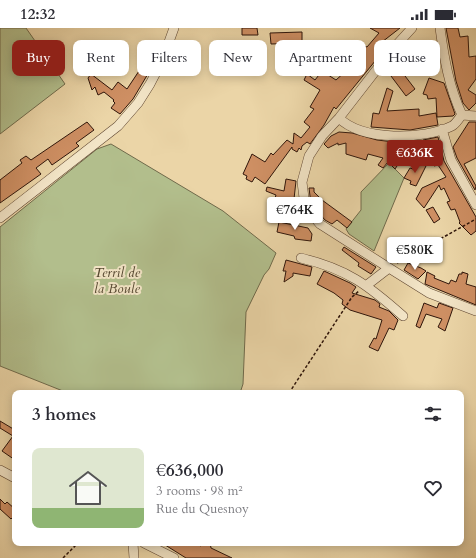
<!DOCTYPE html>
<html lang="en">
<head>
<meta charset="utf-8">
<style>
  body { margin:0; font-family:Cardo,serif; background:#f2f2f3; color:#2b2b33; height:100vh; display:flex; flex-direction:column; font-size:15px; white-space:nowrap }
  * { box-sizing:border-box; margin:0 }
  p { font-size:13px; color:#7c7c81 }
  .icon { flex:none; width:22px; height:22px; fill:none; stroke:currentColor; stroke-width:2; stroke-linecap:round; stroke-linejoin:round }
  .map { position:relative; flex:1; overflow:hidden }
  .side { position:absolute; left:12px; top:362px; width:452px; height:156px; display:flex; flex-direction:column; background:#fff; border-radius:8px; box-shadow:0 2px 10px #0003 }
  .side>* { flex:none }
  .banner { position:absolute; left:12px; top:12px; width:452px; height:36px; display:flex; gap:8px }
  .price { position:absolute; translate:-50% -34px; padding:0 9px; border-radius:4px; background:#fff; color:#222; font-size:13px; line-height:26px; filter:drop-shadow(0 1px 2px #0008) }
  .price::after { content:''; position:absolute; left:50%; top:24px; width:12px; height:9px; margin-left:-6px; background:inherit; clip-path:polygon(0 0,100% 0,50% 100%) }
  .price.on { background:#8f2418; color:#fff }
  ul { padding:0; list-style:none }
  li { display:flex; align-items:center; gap:12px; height:100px; padding:0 20px }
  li+li { border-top:1px solid #e1e1e2 }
  li span { display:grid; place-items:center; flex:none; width:112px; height:80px; border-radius:8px; color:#555 }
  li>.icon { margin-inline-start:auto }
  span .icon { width:48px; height:48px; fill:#fffc; stroke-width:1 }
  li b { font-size:17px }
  h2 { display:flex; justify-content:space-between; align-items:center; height:48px; padding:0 20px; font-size:17px }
  .tag { padding:0 14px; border-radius:8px; background:#fff; box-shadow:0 2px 10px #0003; font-size:14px; line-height:36px }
  .tag.on { background:#8f2418; color:#fff }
  .status { display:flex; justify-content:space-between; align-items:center; height:28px; padding:0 20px; background:#fff; direction:ltr }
  .status svg { height:11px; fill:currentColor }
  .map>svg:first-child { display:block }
  .green { fill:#b2be8c; stroke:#706a4b }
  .building { fill:#ce8f63; stroke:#2f150a }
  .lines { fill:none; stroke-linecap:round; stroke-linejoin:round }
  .minor-casing { stroke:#5e4531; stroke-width:10 }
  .path { stroke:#2f150a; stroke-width:1.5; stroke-dasharray:3 2; stroke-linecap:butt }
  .minor { stroke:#f2e4c6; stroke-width:9 }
  .labels { text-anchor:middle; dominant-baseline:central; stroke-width:4; stroke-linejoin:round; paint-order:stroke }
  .park-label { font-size:14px; font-style:italic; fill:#564831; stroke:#f2e4c6 }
</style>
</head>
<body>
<div class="status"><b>12:32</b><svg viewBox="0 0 49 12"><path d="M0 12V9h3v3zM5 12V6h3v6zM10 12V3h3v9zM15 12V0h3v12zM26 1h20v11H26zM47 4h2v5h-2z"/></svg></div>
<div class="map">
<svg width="476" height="530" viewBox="0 0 476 530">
  <rect width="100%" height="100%" fill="#ebd5a7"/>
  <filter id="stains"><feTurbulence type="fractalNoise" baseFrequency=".005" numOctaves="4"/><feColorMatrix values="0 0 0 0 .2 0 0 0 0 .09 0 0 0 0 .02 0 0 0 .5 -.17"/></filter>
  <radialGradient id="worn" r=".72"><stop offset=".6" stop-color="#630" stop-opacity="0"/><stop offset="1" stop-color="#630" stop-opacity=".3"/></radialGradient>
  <path class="green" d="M0,0H26L65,56L0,106Z
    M111,116L223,183L276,225L269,241L264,247L246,284L243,356L240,365H68L0,338V199L97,121Z
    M389,135L404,150L374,223L349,206L346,201L361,182V164Z"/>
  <path class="building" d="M242,0H257L258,7H242Z
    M370,0H400L382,14L386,17L378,25L380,27L336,81L334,79L324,97L310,116L307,114L302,118L301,122L299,120L297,124L292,121V119L265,156L255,149L252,154L246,151L247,148L243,146L252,126L265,134L271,125L273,127L287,112L293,116L294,105L301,110L310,99L304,94L314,81L310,79L320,62L304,52L307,46L315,52L322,43L336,52L347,42L345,39L350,33L352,35L361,26L357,22L362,17L367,19L379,5Z
    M446,0H458L460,9L468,8L469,29L476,28V51L468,62L476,67V75L469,82L463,75L456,53Z
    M302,4V15L271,16L270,5Z
    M146,29L155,34L133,71L120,86L111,80L115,75L113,73L114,72L104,64L98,67L95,59L92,62L88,50L91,46L112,62L118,54L127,61L139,43Z
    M89,31L95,36L91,42L85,38Z
    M392,31L415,61L406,68L385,40Z
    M429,50L444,55L455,86L453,88L437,89L436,70L428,71L427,67L423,66Z
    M387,60L393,63L387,83L419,81V88L436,85L438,97L410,102L371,99L373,85L379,86Z
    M87,94L94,102L76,115L79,118L52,137L48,131L36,140L41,146L0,175V152L22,135L20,132L26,128L31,132Z
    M469,94H476V130L464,136L476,158L475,162L457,130L453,119Z
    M339,104L352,105L377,112L394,114L421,113L417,117L401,118L405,126L395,141L388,134L383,140L378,137L383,130L368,126L366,132L346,126V115L338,117V115L328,120L324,116L331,108Z
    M438,109L444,133L476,189V203L471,207L459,195L460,194L455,181L451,182L447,174L450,173L444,160L441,162L439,157L424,180L416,171L422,160L446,149L438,137L434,138L432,127L429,131L426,116L421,117L423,112Z
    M419,135L426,138L416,158L410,156L411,153L404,150L410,140L416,142Z
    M286,151L296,153L294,171L275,170L276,167L266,163L267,159L284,163Z
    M309,160H314V164L322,172L352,194L347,200L337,192L332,196L325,192L311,176Z
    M433,179L440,191L434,195L426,182Z
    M279,194L308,200L312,206L311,213L295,211L294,208L277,204Z
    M344,219L376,239L371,246L358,238L359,235L342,222Z
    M286,232L312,239L310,248L293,245V248L284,254L286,243H283Z
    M408,235L421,240L426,243L418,251L404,242Z
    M324,243L350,255L356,259L352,265L375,272L380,276L379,279L389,283L398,292L394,302L389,300L378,323L369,319L374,310L376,311L382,292L350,282L342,276L343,272L334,265L317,256Z
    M427,244L435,248L434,250L449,256L451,252L456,254L459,246H462V244L468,246L466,256L476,259V277L425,256Z
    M424,275L437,280L439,275L453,280L445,303L438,299L442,291L426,286L420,300L416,298Z
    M0,393L15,402V432L2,423L13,408L0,400Z
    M0,471L5,476L7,474L15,481V487L11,491L0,481Z
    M162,515H194L201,518L202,515H210L211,520L232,530H186Z"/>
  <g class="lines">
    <defs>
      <path id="minor" d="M412,0L391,23L339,90L322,108L309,128L302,154L305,178L320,196L389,240L429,265L476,283
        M440,0C444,30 449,59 462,87
        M462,87L476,88
        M339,90C362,113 424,112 452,98C456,96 459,90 462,87
        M442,101L451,132L476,177
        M0,190L118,98L138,75L150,56L162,33L174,0
        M301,230C347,241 368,257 403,288
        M367,257L389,240
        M0,442L15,450
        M133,515L134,530
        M144,515L174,530"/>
    </defs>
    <use href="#minor" class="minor-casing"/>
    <path class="path" d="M397,235L476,191
      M289,365L352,269L359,263
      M63,530L78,515"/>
    <use href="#minor" class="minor"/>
  </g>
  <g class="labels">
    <g class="park-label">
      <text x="117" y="244">Terril de<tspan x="117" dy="16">la Boule</tspan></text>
    </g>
  </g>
  <rect width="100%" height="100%" filter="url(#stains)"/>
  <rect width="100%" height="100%" fill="url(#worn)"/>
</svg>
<b class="price on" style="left:415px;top:146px">€636K</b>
<b class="price" style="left:295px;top:203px">€764K</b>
<b class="price" style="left:415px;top:243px">€580K</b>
<div class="banner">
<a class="tag on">Buy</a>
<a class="tag">Rent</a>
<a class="tag">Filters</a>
<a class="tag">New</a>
<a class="tag">Apartment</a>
<a class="tag">House</a>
</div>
<section class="side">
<h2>3 homes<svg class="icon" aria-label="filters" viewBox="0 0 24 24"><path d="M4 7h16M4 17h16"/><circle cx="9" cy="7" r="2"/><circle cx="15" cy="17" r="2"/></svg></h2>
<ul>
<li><span style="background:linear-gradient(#dfe7d0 75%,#8fb573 0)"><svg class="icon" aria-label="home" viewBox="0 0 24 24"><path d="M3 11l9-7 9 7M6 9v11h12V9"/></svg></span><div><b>€636,000</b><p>3 rooms · 98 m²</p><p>Rue du Quesnoy</p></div><svg class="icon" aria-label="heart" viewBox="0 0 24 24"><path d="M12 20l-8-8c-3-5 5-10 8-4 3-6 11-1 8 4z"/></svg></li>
</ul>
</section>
</div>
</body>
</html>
